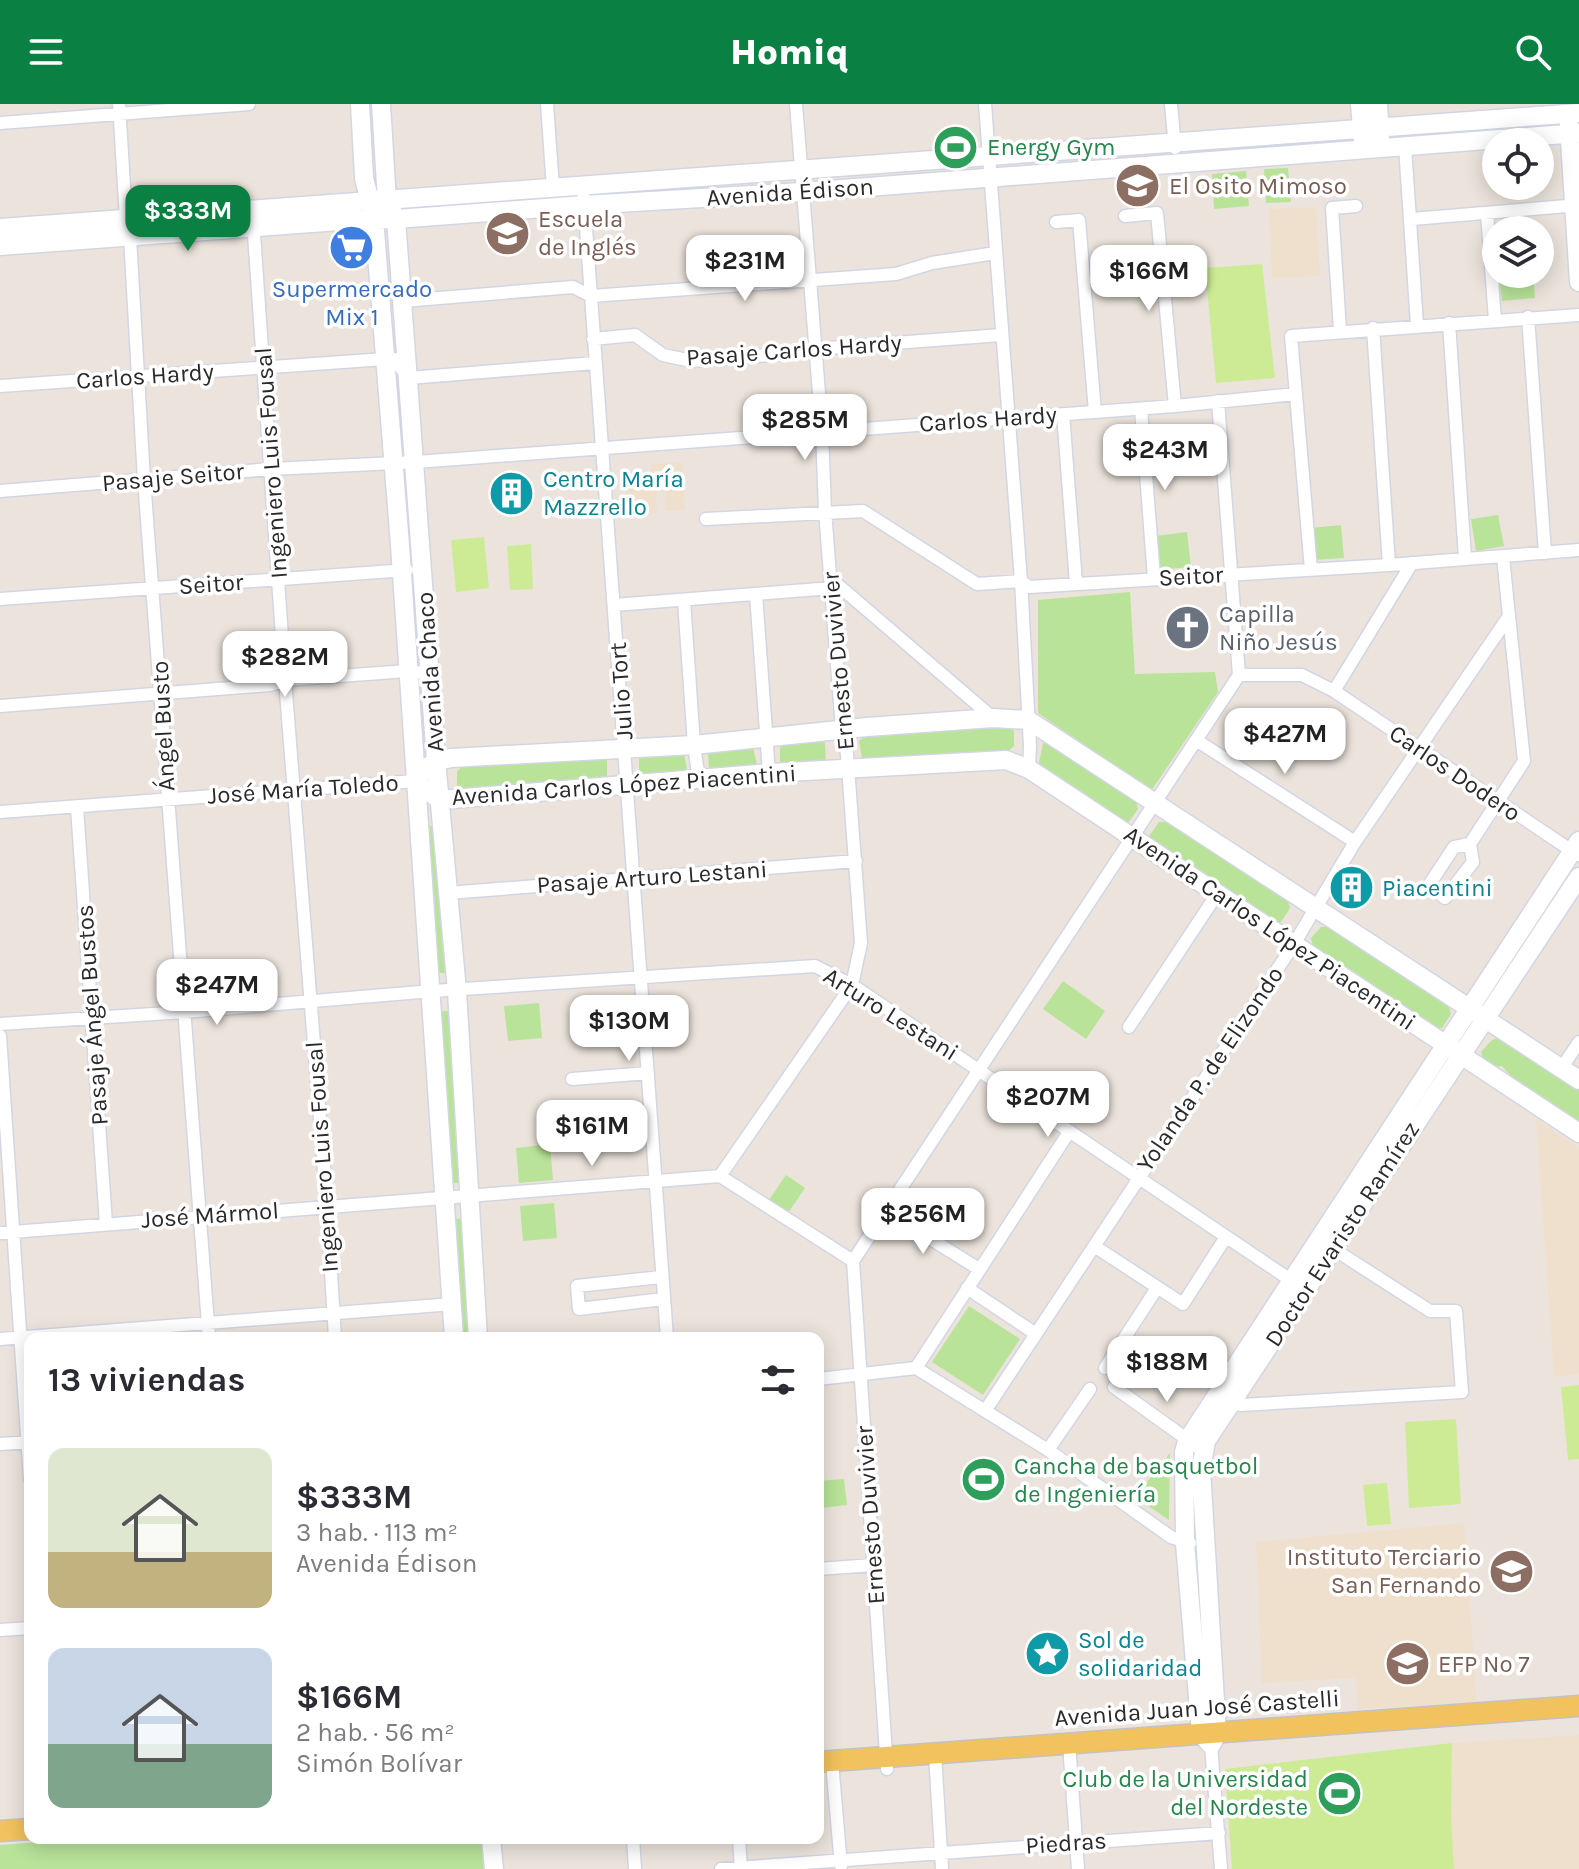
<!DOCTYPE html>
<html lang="es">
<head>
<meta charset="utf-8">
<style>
  body { margin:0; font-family:Karla,sans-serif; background:#f2f2f3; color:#2b2b33; height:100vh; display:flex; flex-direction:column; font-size:30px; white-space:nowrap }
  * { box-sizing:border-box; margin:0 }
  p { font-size:26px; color:#7c7c81 }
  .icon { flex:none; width:44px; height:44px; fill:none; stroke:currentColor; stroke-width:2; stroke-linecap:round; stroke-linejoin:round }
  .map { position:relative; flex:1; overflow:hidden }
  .side { position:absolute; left:24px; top:1228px; width:800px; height:512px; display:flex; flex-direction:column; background:#fff; border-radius:16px; box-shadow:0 4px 20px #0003 }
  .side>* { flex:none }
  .fabs { position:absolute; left:1482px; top:24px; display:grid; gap:16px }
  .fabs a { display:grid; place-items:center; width:72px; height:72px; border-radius:50%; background:#fff; box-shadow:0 4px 20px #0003; font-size:40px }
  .price { position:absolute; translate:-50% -68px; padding:0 18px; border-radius:16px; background:#fff; color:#222; font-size:26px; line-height:52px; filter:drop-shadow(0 2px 4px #0008) }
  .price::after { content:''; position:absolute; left:50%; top:48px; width:24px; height:18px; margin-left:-12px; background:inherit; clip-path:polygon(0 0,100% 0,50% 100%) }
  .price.current { background:#0b8043; color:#fff }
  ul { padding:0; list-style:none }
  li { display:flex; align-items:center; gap:24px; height:200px; padding:0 24px }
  li span { display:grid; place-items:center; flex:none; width:224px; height:160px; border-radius:16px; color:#555 }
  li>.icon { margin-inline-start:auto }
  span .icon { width:96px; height:96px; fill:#fffc; stroke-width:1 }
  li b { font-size:34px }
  h2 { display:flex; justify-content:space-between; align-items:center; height:96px; padding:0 24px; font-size:34px }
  header { display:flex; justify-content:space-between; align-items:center; height:104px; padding:0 24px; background:#0b8043; color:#fff; font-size:36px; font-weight:800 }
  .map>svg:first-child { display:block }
  .education { fill:#eee0cc }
  .green { fill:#b8e399 }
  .pitch { fill:#cdeb94 }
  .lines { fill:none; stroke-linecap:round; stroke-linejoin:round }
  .street-casing { stroke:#d2d6e3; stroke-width:15 }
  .secondary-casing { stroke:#d2d6e3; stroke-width:21 }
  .primary-casing { stroke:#c3c3c3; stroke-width:23 }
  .street { stroke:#fff; stroke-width:12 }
  .secondary { stroke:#fff; stroke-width:18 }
  .primary { stroke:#f1c25d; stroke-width:20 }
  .labels { text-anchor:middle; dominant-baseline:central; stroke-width:7; stroke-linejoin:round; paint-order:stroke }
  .leisure-label { font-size:24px; fill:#27864d; stroke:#fff; text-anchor:start }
  .education-label { font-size:24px; fill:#785e54; stroke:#fff; text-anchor:start }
  .street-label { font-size:24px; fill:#2a2a2a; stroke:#fff }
  .shop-label { font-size:24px; fill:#366cbe; stroke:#fff }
  .culture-label { font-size:24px; fill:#0d838f; stroke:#fff; text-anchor:start }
  .worship-label { font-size:24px; fill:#5b616d; stroke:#fff; text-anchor:start }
</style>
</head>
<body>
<header><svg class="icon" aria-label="menu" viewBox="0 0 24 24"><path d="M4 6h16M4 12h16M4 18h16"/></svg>Homiq<svg class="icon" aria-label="search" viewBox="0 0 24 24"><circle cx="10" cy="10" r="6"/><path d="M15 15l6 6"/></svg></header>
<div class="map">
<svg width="1579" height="1765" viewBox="0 0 1579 1765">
  <rect width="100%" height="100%" fill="#ece4dc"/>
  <path class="education" d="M1316,103L1320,172L1272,174L1269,105Z
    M682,358L685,406L665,407L664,382H656L657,409L627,410L625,368L651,366V360Z
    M1536,1015L1579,1044V1270L1554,1273Z
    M1464,1419L1477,1599L1358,1605L1356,1574L1262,1579L1256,1438Z
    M1579,1631V1765H1454L1451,1713L1452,1639Z"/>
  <path class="green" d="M1288,64L1291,98L1266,99L1264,65Z
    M1246,67L1249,102L1214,105L1212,70Z
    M1533,170L1535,194L1502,197L1499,171Z
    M1498,411L1504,442L1476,447L1471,415Z
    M1341,421L1344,454L1313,456L1310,424Z
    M1187,428L1191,463L1159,466L1155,432Z
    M1130,488L1135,570L1215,568L1218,588L1151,687L1038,609V496Z
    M1006,621L1014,627V642L1004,651L870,658L862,654L859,637L866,631Z
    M820,634L825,639L826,658L780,660V644L786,637Z
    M1044,635L1135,694L1138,705L1128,719H1119L1043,665L1039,658Z
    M753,643L757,661L717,669L709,664L708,648Z
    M645,648L684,649L687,666C675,677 653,678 639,670V654Z
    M602,650L607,655V674L465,689L457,684V668L462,662Z
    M1159,718H1169L1288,796L1290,804L1281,818L1274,819L1150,738L1149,732Z
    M424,722H433L447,869H436Z
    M1321,823H1330L1448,900L1451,910L1442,924L1433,925L1314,846L1311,834Z
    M1063,877L1105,907L1086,935L1043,905Z
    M539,899L542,934L508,937L504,902Z
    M439,907H448L460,1079H451Z
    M1498,933L1579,985V1017L1511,972L1502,962L1496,963L1483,954L1481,948L1491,937Z
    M550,1040L553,1076L519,1079L516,1044Z
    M786,1071L805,1084L788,1109L769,1096Z
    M554,1099L557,1134L523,1137L520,1102Z
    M464,1114L472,1234H463L455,1115Z
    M969,1202L1020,1235L983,1291L932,1258Z
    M1170,1349L1169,1416L1135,1393Z
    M844,1375L847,1401L820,1404L818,1377Z
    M91,1734H486L487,1765H0V1741Z"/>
  <path class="pitch" d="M1262,160L1275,274L1216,279L1205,164Z
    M484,433L489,484L456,488L451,436Z
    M531,440L533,485L510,486L507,442Z
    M1579,1281V1355L1568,1356L1561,1283Z
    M1456,1315L1461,1400L1409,1404L1405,1318Z
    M1003,1363L1005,1385L962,1388L961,1366Z
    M1387,1379L1391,1420L1367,1422L1363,1381Z
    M1452,1639L1451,1713L1454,1765H1232L1225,1665Z"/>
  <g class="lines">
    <defs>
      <path id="street" d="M119,0L126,115L130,133L144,376L209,1234
        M547,0L553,84
        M985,0L1021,477L1030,642L1029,665
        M1171,0L1175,44
        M0,19L249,0
        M1405,42L1417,221
        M583,83L667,1234
        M1487,109L1495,216
        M1125,112L1157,109L1175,302
        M1412,115L1579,101
        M253,116L285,576L327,1103L335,1234
        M1056,118L1079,116L1095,308
        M403,197L573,183L591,192L896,170L932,159L995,149
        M1528,213L1545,449
        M1449,219L1465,454
        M1373,224L1389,461
        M1340,226L1332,104L1356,102
        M593,235L635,231L663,251L692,257L798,249L815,245L1001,231
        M0,282L385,255H394L409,274L595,259
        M1141,305L1154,474
        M1063,310L1076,479
        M0,387L271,365L416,358L1175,302L1296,290
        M706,415L863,407L977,480L1021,477L1029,483L1389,461L1579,446
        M1311,466L1291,232L1579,211
        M831,475L993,614
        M756,490L769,669
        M0,495L407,466
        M684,496L694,641L699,676
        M614,501L832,484
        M1239,571H1302L1334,587L1578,751
        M1334,587L1412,459
        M0,602L270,581L285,576L407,567L431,570
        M1196,636L1355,738
        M77,703L106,1120
        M0,708L415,677
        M1470,740L1454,743L1429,781L1445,794L1473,758L1470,740L1524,657L1509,512
        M448,789L856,757
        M0,920L184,908L432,887L815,862L852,881L1295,1179
        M1129,923L1217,790
        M0,932L30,1375
        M1561,965L1579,938
        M572,975L648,969
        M720,1072L852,881L861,839L847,650L842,625L825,407L822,327L796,0
        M886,1107L979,1165
        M0,1129L720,1072L853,1157
        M1094,1142L1183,1200L1226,1133
        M853,1157L1239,571L1218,297
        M853,1157L887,1665
        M661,1173L577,1182L579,1205L663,1195
        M967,1184L1036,1230
        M0,1235L453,1200
        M916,1264L1069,1028
        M1105,1264L1157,1184
        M818,1275L916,1264L1048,1346L1171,1433L1190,1439
        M1114,1283L1202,1346
        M1231,1299L1241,1301L1462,1288L1456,1207H1430L1332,1144
        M985,1307L1294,840L1355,738L1509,512L1503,453
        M0,1340L30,1338
        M1048,1346L1090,1285
        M818,1465L873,1461
        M0,1526L30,1524
        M1069,1639L1078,1765
        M1211,1641L1221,1765
        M935,1650L942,1765
        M832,1658L841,1762
        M633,1734L635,1765
        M739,1734L741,1765
        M721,1765L1219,1729"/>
      <path id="secondary" d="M360,0L364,74L374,114L400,441L454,1234
        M381,0L387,97L396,115L436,656L457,887L478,1234
        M1360,0L1363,37
        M1378,0L1380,33
        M1569,21L1579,178
        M0,124L1579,9
        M0,142L353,116L396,115L584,101L802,88L1579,29
        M415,677L440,696L769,669L1006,656L1029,665L1579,1029
        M415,677C426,662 433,657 451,654L694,641L867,623L993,614L1028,616L1579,976
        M1579,737L1187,1337L1184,1348L1185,1439L1201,1630L1211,1641L1217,1630L1201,1365L1206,1337L1579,773
        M491,1734L494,1765"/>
      <path id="primary" d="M818,1658L1579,1602
        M0,1727L30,1725"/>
    </defs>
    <use href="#street" class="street-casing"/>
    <use href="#secondary" class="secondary-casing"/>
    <use href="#primary" class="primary-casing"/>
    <use href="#street" class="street"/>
    <use href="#secondary" class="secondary"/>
    <use href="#primary" class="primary"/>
  </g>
  <defs>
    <symbol id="stadium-disc" viewBox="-11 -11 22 22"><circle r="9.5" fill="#2e9e5b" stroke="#fff"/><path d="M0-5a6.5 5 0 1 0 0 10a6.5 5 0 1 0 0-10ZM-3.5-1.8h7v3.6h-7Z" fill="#fff"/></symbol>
    <symbol id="school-disc" viewBox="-11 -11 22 22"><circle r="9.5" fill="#8d6e63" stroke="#fff"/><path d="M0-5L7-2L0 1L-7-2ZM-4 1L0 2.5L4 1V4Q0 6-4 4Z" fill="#fff"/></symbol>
    <symbol id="supermarket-disc" viewBox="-11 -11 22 22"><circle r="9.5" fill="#3f7fe0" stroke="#fff"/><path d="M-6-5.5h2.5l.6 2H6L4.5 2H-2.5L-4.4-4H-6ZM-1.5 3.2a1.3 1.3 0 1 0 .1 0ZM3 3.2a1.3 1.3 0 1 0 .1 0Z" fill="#fff"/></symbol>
    <symbol id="building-disc" viewBox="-11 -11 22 22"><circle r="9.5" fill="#0f9aa8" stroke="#fff"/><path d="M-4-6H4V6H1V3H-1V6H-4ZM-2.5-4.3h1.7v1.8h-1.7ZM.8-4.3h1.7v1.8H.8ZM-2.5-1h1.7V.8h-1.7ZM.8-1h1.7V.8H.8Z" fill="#fff"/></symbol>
    <symbol id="church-disc" viewBox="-11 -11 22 22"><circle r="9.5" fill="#6b7280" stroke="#fff"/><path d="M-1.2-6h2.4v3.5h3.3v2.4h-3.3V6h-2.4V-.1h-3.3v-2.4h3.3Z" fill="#fff"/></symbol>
    <symbol id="university-disc" viewBox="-11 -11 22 22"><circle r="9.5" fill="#8d6e63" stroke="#fff"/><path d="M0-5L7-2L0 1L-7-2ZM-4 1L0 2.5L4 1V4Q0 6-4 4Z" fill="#fff"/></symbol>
    <symbol id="sight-disc" viewBox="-11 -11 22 22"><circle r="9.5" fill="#0f9aa8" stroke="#fff"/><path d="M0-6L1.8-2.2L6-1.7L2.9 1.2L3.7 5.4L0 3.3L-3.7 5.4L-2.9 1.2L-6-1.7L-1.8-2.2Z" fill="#fff"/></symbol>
  </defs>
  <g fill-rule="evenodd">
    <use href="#stadium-disc" x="930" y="18" width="51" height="51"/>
    <use href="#school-disc" x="1112" y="56" width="51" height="51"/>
    <use href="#school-disc" x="482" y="104" width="51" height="51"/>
    <use href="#supermarket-disc" x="326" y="118" width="51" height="51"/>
    <use href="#building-disc" x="486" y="364" width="51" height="51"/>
    <use href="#church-disc" x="1162" y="498" width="51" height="51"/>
    <use href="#building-disc" x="1326" y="758" width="51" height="51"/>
    <use href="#stadium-disc" x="958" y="1350" width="51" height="51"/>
    <use href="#university-disc" x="1486" y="1442" width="51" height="51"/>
    <use href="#sight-disc" x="1022" y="1524" width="51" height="51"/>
    <use href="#school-disc" x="1382" y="1534" width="51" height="51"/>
    <use href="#stadium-disc" x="1314" y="1664" width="51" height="51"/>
  </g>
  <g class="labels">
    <g class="leisure-label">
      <text x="987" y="43">Energy Gym</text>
      <text x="1014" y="1362">Cancha de basquetbol<tspan x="1014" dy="28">de Ingeniería</tspan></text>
      <text x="1308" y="1675" text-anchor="end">Club de la Universidad<tspan x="1308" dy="28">del Nordeste</tspan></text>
    </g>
    <g class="education-label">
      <text x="1169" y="82">El Osito Mimoso</text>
      <text x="538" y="115">Escuela<tspan x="538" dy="28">de Inglés</tspan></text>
      <text x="1481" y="1453" text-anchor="end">Instituto Terciario<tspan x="1481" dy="28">San Fernando</tspan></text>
      <text x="1438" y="1560">EFP Nº 7</text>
    </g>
    <g class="street-label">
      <text transform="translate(790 88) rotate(-4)">Avenida Édison</text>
      <text transform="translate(794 246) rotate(-4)">Pasaje Carlos Hardy</text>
      <text transform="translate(145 272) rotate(-4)">Carlos Hardy</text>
      <text transform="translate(988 315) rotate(-4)">Carlos Hardy</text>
      <text transform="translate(271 359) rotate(-94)">Ingeniero Luis Fousal</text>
      <text transform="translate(173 373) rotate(-5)">Pasaje Seitor</text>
      <text transform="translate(1191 472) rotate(-3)">Seitor</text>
      <text transform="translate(211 480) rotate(-4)">Seitor</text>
      <text transform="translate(838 557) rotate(-95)">Ernesto Duvivier</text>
      <text transform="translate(430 568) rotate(-94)">Avenida Chaco</text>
      <text transform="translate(621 587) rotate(-94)">Julio Tort</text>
      <text transform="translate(163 622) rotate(-93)">Ángel Busto</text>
      <text transform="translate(1455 669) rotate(34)">Carlos Dodero</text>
      <text transform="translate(624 681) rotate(-4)">Avenida Carlos López Piacentini</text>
      <text transform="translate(303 685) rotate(-4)">José María Toledo</text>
      <text transform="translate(652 773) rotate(-4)">Pasaje Arturo Lestani</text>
      <text transform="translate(1270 824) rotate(34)">Avenida Carlos López Piacentini</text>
      <text transform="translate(891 910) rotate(32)">Arturo Lestani</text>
      <text transform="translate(92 911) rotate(-94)">Pasaje Ángel Bustos</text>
      <text transform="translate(1210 965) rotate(-56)">Yolanda P. de Elizondo</text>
      <text transform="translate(322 1053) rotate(-94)">Ingeniero Luis Fousal</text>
      <text transform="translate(210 1111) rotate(-4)">José Mármol</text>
      <text transform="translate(1342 1130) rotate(-57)">Doctor Evaristo Ramírez</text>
      <text transform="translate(870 1411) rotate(-94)">Ernesto Duvivier</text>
      <text transform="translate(1197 1604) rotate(-4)">Avenida Juan José Castelli</text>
      <text transform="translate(1066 1739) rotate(-4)">Piedras</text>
    </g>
    <g class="shop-label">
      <text x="352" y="185">Supermercado<tspan x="352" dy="28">Mix 1</tspan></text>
    </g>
    <g class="culture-label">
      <text x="543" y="375">Centro María<tspan x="543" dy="28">Mazzrello</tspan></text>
      <text x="1382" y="784">Piacentini</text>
      <text x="1078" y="1536">Sol de<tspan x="1078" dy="28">solidaridad</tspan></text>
    </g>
    <g class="worship-label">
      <text x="1219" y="510">Capilla<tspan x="1219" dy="28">Niño Jesús</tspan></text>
    </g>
  </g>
</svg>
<div class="fabs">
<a><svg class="icon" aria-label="locate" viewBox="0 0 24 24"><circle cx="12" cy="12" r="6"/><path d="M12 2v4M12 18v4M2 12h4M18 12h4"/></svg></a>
<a><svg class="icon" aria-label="layers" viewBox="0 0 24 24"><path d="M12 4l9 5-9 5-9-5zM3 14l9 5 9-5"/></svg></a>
</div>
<b class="price current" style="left:188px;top:149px">$333M</b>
<b class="price" style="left:745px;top:199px">$231M</b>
<b class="price" style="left:1149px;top:209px">$166M</b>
<b class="price" style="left:805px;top:358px">$285M</b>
<b class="price" style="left:1165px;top:388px">$243M</b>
<b class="price" style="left:285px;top:595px">$282M</b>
<b class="price" style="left:1285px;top:672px">$427M</b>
<b class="price" style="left:217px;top:923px">$247M</b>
<b class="price" style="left:629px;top:959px">$130M</b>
<b class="price" style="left:1048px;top:1035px">$207M</b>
<b class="price" style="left:592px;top:1064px">$161M</b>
<b class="price" style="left:923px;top:1152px">$256M</b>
<b class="price" style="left:1167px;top:1300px">$188M</b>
<section class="side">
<h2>13 viviendas<svg class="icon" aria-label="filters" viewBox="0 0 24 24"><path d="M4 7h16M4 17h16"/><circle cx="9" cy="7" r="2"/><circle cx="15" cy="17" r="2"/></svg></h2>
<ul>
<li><span style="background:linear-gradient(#dfe7d0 65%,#c2b280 0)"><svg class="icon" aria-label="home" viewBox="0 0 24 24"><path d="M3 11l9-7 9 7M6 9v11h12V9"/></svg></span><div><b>$333M</b><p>3 hab. · 113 m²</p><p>Avenida Édison</p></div></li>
<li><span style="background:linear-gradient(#c9d6e8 60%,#7fa58c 0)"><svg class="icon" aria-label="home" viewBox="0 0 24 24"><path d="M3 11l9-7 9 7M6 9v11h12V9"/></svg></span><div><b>$166M</b><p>2 hab. · 56 m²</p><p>Simón Bolívar</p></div></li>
</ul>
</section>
</div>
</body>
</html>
